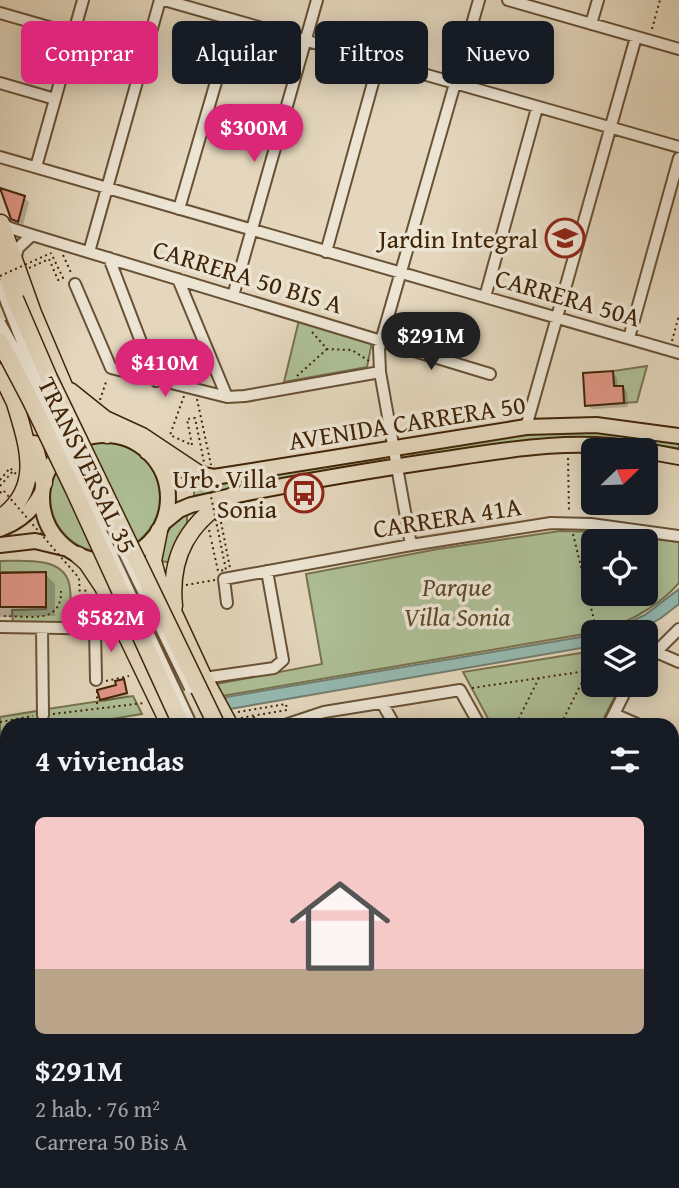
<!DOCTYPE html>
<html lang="es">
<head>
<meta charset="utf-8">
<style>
  body { margin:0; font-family:"Gentium Book Plus",serif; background:#242831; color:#f1f3f6; height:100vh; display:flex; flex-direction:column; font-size:26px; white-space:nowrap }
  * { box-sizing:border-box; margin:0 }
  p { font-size:23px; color:#9ea1a6 }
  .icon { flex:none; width:38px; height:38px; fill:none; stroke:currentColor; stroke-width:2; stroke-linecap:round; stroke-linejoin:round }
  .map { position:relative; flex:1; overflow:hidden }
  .panel { position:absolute; left:0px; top:718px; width:679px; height:471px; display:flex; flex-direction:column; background:#171b24; border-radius:21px 21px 0 0; box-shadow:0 4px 18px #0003 }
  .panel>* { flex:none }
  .guide { position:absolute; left:21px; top:21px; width:637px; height:63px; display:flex; gap:14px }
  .needle { width:46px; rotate:67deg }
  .fabs { position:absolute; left:581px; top:438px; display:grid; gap:14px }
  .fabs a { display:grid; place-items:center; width:77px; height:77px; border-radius:10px; background:#171b24; box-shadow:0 4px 18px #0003; font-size:35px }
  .price { position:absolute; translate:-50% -60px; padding:0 16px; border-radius:24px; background:#db2777; color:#fff; font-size:23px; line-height:46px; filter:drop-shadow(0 2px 4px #0008) }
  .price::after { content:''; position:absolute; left:50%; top:42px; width:21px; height:16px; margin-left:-10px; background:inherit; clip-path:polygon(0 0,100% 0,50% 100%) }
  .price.selected { background:#222; color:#fff }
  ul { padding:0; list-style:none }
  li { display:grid; align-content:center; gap:14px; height:371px; padding:0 35px }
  li span { display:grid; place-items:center; height:217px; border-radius:10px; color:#555 }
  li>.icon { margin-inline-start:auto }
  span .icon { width:126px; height:126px; fill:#fffc; stroke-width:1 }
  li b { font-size:30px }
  h2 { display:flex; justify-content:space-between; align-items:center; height:84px; padding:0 35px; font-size:30px }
  .pill { padding:0 24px; border-radius:10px; background:#171b24; box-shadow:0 4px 18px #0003; font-size:24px; line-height:63px }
  .pill.selected { background:#db2777; color:#fff }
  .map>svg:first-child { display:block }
  .green { fill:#aebf96; stroke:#77724e; stroke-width:2; fill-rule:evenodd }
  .water { fill:#95bab2; stroke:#737e6d; stroke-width:2 }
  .shadow { fill:#0003 }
  .building { fill:#e19686; stroke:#402406; stroke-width:2 }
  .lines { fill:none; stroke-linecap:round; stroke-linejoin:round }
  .minor-casing { stroke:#695134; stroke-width:14 }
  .major-casing { stroke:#402406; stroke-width:18 }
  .highway-casing { stroke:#402406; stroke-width:19 }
  .path { stroke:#402406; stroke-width:2; stroke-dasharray:2 3.5; stroke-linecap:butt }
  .minor { stroke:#ede5d4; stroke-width:10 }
  .major { stroke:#e4d7bd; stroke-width:14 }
  .highway { stroke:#e4d7bd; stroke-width:16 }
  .minor-bridge-casing { stroke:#695134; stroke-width:14; stroke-linecap:butt }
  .highway-bridge-casing { stroke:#402406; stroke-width:19; stroke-linecap:butt }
  .path-bridge { stroke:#402406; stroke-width:2; stroke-dasharray:2 3.5; stroke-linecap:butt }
  .minor-bridge { stroke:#ede5d4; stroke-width:10 }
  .highway-bridge { stroke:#e4d7bd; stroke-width:16 }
  .labels { text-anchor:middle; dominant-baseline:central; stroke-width:7; stroke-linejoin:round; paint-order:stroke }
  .poi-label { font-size:26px; fill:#402406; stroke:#ede5d4; text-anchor:end }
  .street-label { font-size:26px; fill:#402406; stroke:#ede5d4 }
  .park-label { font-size:26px; font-style:italic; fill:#5c4b2a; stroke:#ede5d4 }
</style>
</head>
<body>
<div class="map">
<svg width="679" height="1188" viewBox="0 0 679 1188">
  <rect width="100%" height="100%" fill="#e4d7bd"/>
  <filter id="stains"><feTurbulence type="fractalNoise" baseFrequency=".00286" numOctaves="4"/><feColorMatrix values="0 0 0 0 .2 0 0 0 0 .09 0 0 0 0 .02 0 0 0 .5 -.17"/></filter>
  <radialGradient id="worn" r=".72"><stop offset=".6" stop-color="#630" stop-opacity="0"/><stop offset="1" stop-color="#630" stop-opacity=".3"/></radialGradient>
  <path class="green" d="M299,320L372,342L367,367L284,382Z
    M647,366L637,402L624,403L623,386H614L613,371Z
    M596,431L639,436L679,443V450L639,443H512L414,458L412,451L509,435Z
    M50 497a55 55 0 1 1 110 0a55 55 0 1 1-110 0Z
    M380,455L381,462L194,496V482L214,485Z
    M187,514V529L171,563L157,560C164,539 166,524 187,514Z
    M560,531L596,532L679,542V583C659,606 631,621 602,631L222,696L216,684L322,664L306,574L438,549ZM593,541H646V593H593Z
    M0,561C21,561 62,556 69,583C72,595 70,610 71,622L13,624L12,610L46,609V572H0Z
    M593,651V684H621L601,724H491L463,672Z
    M133,696L142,714L81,724H7V737L0,738V717L37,711L38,716L47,714V709Z"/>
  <path class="water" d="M679,589V604L661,618L636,632H608L645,615Z
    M593,635V646L230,709L226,704V697Z"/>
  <path class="shadow" d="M24,198L29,202L23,225L12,218Z
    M612,373L617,378L618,388H623L627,392L628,407L592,409L587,405Z
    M45,574L55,584V616L0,617V575Z
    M124,681L129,696L104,702L102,699Z
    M0,776L4,780L7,779V1131L5,1132L7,1143L0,1146Z"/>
  <path class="building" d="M0,188L25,196L18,222L11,219Z
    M613,371L614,386H623L624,403L585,406L583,373Z
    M46,572V607H0V573Z
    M124,679L127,693L100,700L97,690L116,685L115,681Z
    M7,777V1123L0,1126V779Z"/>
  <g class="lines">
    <defs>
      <path id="minor" d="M164,0L679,147
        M508,0L679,49
        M0,13L73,34
        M591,24L598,0
        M0,83L55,99
        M0,157L679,353
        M36,167L83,0
        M179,209L234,20
        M0,222L10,228L32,235L490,374
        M89,252L160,0
        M326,252L379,61
        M109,258L156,381
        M15,260L18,248L32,235
        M178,279L227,397
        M75,284L111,368L227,397L245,396L380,372
        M0,285L7,304
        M233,296L317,0
        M485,297L537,108
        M629,338L679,158
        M526,427L636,37
        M411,545L380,372L379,348L479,0
        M227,603L224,579L411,545L551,523L591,524L679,536
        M0,627L123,629
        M42,628L43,715
        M95,629L96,680
        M656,652L679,662
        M646,662L679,629
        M204,678L274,668L283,660L267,571
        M382,703L394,724
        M614,714L637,724
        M288,724L324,712L460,690L479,724
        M609,724L629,684
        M672,765L679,749
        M672,893L679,896
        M672,932L679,917
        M672,1013L679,1017
        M672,1095L679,1099
        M672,1168L679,1164
        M0,1181L7,1172
        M30,1181L34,1188
        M207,1181L211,1188
        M290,1181L294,1188
        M386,1181L390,1188
        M439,1181L443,1188
        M458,1181L462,1188
        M591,1181L595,1188
        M242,1188L253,1181
        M641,1188L652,1181"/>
      <path id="major" d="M42 498a63 63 0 1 1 126 0a63 63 0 1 1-126 0Z
        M646,451L679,457
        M147,452L183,470L214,477L526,427L596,425L679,436
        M163,523L179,510L191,505C270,487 352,473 433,461C501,451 571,437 640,450
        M0,529C19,522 33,511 42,492
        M0,545L35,541L64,548"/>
      <path id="highway" d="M1,223L33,313L70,400L87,423L107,435
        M0,252L15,299
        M0,372L19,411
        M70,391L105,419L142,436L202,476
        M34,444L44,483
        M0,518C44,488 27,444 15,403
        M159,531L153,561L158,579L204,678L229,724
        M78,555L87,563L103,587L169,724
        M174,606C169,555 189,522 232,496
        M425,1181L429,1188
        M471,1181L475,1188"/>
    </defs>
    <use href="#minor" class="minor-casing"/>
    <use href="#major" class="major-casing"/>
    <use href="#highway" class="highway-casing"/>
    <path class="path" d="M652,29L660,0
      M63,255L72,275
      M29,268L49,259L58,280L63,278L51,253
      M312,332L327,349L352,350L369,361
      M672,341L679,315
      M297,376L327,349
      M184,396L170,435L192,445
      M197,399L211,465
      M100,400L107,379
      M568,458L569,512
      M0,480L10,468L16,474
      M0,486L13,471
      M221,522L230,568
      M209,530L211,539
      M573,534L597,632
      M186,585L215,580
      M4,616C27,616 62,625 61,591
      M106,681L129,676
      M472,688L593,670
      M97,691V707
      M238,712L286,704L287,710L257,715L245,724
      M53,714L144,703
      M241,718L256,715
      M0,722L33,716
      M516,724L539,678
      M561,724L587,672
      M0,767L4,775L7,774
      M672,1110L679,1114
      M406,1181L410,1188
      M275,1188L276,1181"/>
    <use href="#minor" class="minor"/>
    <use href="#major" class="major"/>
    <use href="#highway" class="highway"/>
    <defs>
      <path id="minor-bridge" d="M7,304L24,347L190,688
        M0,323L23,364L191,724"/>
      <path id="highway-bridge" d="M15,299L49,378L216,724
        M0,342L30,399L74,490L181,724"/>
    </defs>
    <use href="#minor-bridge" class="minor-bridge-casing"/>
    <use href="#highway-bridge" class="highway-bridge-casing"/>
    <path class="path-bridge" d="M0,276L51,253
      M192,445L187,419L195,418L226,570L218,571L211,539
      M0,493L3,490L79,578L81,615H87L85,586"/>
    <use href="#minor-bridge" class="minor-bridge"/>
    <use href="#highway-bridge" class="highway-bridge"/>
  </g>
  <defs>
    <symbol id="school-ring" viewBox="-11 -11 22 22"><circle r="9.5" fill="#ede5d4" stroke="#8f2418" stroke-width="1.5"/><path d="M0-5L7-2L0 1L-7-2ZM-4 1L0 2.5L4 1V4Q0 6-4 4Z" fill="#8f2418"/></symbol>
    <symbol id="bus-ring" viewBox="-11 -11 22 22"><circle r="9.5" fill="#ede5d4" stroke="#8f2418" stroke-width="1.5"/><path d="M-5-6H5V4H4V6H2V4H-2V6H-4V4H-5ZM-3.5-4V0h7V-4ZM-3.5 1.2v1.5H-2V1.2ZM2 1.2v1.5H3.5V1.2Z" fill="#8f2418"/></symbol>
  </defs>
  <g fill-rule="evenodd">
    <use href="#school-ring" x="543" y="216" width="44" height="44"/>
    <use href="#bus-ring" x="282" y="471" width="44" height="44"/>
  </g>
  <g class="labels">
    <g class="poi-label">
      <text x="538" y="238">Jardin Integral</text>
      <text x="277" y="478">Urb. Villa<tspan x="277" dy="30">Sonia</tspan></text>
    </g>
    <g class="street-label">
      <text transform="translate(248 276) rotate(17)">CARRERA 50 BIS A</text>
      <text transform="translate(568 297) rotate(16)">CARRERA 50A</text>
      <text transform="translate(407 422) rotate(-9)">AVENIDA CARRERA 50</text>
      <text transform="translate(88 465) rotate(64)">TRANSVERSAL 35</text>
      <text transform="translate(447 517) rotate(-9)">CARRERA 41A</text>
    </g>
    <g class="park-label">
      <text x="457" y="586">Parque<tspan x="457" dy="30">Villa Sonia</tspan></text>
    </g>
  </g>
  <rect width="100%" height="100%" filter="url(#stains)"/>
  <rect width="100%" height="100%" fill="url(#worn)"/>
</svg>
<div class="fabs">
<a><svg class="needle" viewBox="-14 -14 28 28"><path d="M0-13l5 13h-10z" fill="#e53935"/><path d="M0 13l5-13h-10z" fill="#9ea1a6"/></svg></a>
<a><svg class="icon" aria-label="locate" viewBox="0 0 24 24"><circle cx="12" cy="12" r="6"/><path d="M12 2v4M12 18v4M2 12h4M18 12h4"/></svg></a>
<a><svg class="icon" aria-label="layers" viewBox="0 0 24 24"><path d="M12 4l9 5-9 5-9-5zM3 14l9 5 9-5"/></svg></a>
</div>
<b class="price" style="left:254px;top:164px">$300M</b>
<b class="price selected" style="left:431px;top:372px">$291M</b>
<b class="price" style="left:165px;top:399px">$410M</b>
<b class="price" style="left:111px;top:654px">$582M</b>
<div class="guide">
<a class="pill selected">Comprar</a>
<a class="pill">Alquilar</a>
<a class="pill">Filtros</a>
<a class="pill">Nuevo</a>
</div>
<section class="panel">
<h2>4 viviendas<svg class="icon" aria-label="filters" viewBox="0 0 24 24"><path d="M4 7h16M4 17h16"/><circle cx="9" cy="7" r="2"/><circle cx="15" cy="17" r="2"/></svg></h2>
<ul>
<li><span style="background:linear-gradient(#f6c9c9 70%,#b9a48a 0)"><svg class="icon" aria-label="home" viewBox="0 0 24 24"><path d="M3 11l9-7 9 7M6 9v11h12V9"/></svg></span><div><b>$291M</b><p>2 hab. · 76 m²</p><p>Carrera 50 Bis A</p></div></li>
</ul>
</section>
</div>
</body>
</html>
